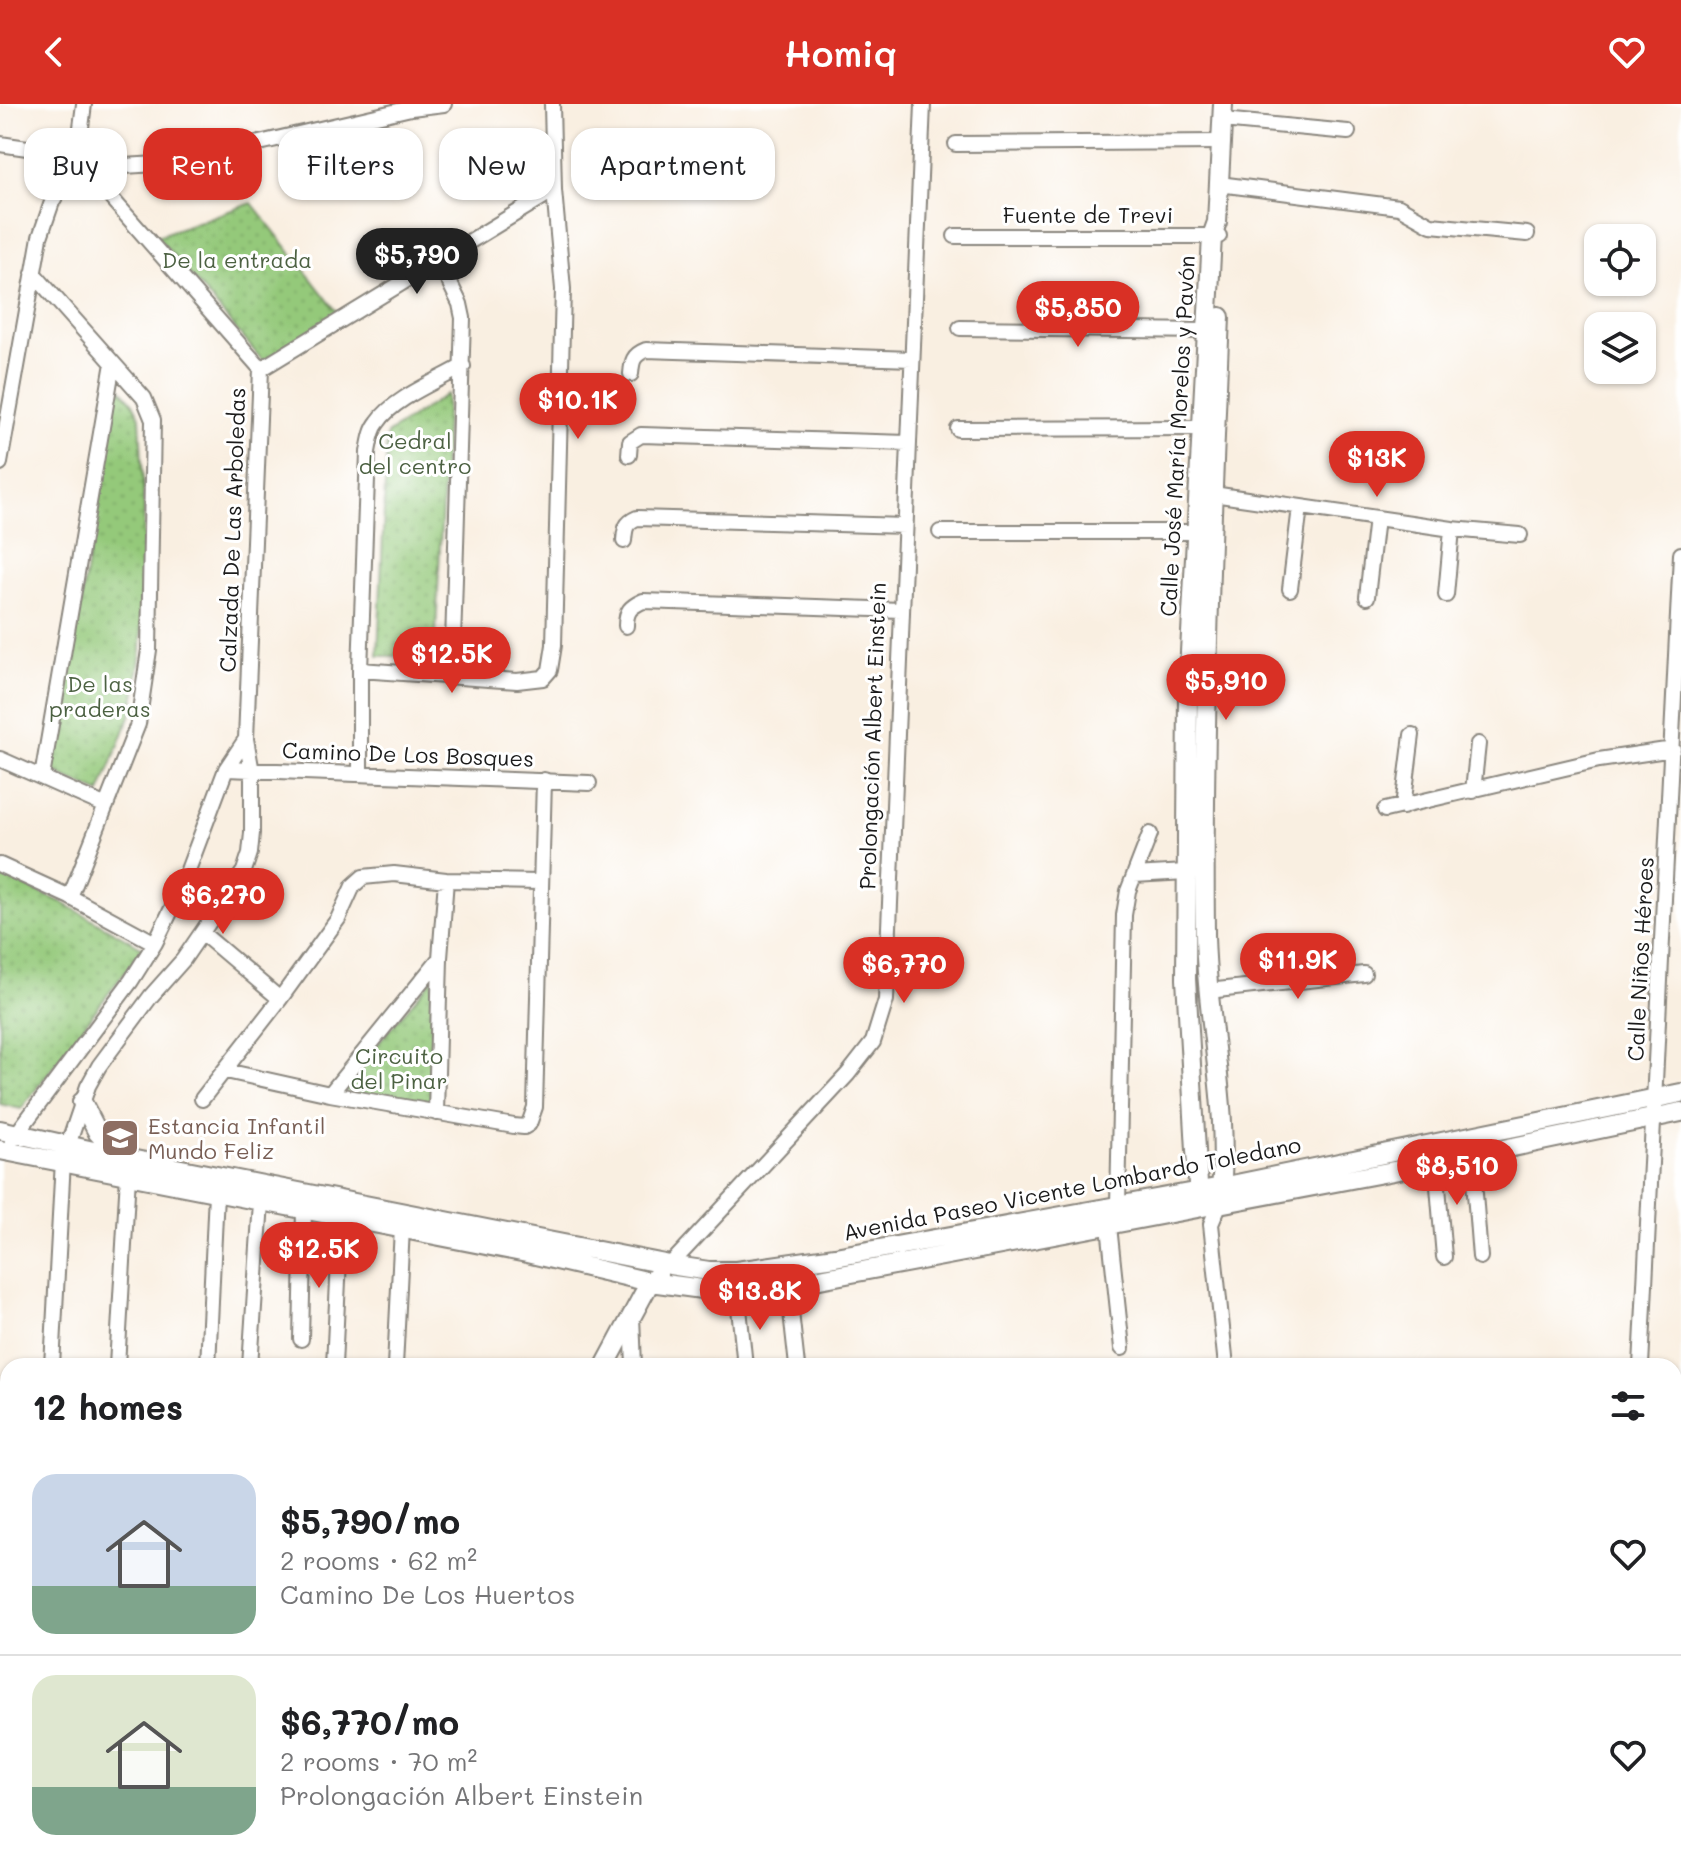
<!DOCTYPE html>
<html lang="en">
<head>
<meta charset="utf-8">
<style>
  body { margin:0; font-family:Mali,sans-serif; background:#f2f2f2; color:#202124; height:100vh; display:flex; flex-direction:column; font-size:30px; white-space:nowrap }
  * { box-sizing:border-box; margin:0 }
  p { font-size:26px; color:#757577 }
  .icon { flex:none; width:44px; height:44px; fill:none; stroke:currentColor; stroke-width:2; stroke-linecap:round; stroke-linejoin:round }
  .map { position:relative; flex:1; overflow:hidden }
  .sheet { position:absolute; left:0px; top:1254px; width:1682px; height:512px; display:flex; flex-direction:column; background:#fff; border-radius:24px 24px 0 0; box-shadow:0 2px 6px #0004 }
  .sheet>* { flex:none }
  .guide { position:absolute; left:24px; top:24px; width:800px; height:72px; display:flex; gap:16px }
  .controls { position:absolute; left:1584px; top:120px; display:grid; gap:16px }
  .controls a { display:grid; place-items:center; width:72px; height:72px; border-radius:16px; background:#fff; box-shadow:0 2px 6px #0004; font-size:40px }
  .price { position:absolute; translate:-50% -68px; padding:0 18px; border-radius:28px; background:#d93025; color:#fff; font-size:26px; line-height:52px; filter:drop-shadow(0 2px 4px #0008) }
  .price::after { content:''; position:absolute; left:50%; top:48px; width:24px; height:18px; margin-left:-12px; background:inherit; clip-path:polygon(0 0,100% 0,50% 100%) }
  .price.active { background:#222; color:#fff }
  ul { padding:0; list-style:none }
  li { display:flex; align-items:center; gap:24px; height:200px; padding:0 32px }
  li+li { border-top:2px solid #e0e0e0 }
  li span { display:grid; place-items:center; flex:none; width:224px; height:160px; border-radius:24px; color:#555 }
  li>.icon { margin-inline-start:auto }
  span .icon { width:96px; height:96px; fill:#fffc; stroke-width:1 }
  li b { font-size:34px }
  h2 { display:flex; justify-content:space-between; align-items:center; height:96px; padding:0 32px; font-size:34px }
  .tag { padding:0 28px; border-radius:24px; background:#fff; box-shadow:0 2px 6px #0004; font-size:28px; line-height:72px }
  .tag.active { background:#d93025; color:#fff }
  header { display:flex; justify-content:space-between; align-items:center; height:104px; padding:0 32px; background:#d93025; color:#fff; font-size:36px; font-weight:600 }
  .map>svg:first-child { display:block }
  .railway { fill:#d2bdc6 }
  .grass { fill:url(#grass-dots); stroke:#58724b; stroke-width:2 }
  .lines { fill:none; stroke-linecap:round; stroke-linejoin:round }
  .minor-casing { stroke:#8a867e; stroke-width:18 }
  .major-casing { stroke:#8a867e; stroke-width:22 }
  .minor { stroke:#fff; stroke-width:14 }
  .major { stroke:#fff; stroke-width:18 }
  .labels { text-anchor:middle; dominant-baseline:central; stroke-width:6; stroke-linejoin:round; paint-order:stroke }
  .street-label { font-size:22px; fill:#1c1c1c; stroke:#fff }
  .park-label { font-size:22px; fill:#4c6142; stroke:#fff }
  .education-label { font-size:22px; fill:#785e54; stroke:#fff; text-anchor:start }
</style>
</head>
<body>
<header><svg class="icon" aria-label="back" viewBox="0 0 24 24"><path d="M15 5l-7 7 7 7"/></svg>Homiq<svg class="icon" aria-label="heart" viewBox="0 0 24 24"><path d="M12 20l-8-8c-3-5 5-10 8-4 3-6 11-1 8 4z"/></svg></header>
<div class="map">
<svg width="1681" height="1766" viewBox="0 0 1681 1766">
  <defs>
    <pattern id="grass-dots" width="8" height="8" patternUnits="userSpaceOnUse" patternTransform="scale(2)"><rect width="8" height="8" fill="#94c97a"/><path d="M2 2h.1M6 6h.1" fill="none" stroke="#7fac69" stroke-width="1.8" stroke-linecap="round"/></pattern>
  </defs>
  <rect width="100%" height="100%" fill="#fff"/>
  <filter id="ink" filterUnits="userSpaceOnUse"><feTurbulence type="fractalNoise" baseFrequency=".0125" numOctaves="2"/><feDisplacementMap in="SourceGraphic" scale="16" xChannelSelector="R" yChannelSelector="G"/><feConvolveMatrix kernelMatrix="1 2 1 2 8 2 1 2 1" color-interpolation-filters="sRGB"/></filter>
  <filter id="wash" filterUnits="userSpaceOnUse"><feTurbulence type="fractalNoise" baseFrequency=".006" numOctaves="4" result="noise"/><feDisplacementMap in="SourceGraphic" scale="32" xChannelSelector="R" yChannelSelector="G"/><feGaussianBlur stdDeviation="1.8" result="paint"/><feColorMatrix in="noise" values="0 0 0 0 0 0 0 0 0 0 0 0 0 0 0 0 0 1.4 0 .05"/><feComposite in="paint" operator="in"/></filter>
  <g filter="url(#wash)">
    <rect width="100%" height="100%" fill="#f9efe1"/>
    <path class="railway" d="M356,1758H557L556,1766H352Z"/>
    <path class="grass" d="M252,99L338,209L267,262L157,132Z
      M118,281L133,299L140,313L144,404L141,548L132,607L100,689L52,667Z
      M447,290L435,552H378L387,330Z
      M0,771L61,798L143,844L21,1005L0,1000Z
      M433,874L431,1003L339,986Z"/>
  </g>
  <g filter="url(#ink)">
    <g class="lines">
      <defs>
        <path id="minor" d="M1222,16L1348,28
          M0,40L34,45L108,63L173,59L411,4L444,0
          M956,40L1221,38
          M1219,80L1399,103L1431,121L1527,130
          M955,132H1219
          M439,157L460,200L463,214L452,572
          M33,169L144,294L153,316L149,546L138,620L70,793
          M960,224L1207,227
          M261,265L554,86
          M631,270C632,257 633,251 646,246L912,255
          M958,325L1201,324
          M629,351L630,338L641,331L908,339
          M0,359L40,133L52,98L77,55L84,0
          M1213,390L1452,425L1520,431
          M940,428H1196
          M624,437C625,425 625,419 637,414L905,422
          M1290,485L1300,403
          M1446,491L1452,425
          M1367,493L1376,414
          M626,522C626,507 630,503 643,497L901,506
          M360,566L517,577L543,574L550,566L554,541L563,185L554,86L552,0
          M0,655L106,702
          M226,665L589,679
          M360,670V566L368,348C370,338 371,326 378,318C394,294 438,277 463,262
          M42,673L113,259
          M1473,687L1478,640
          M1403,703L1412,631
          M1385,706L1599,656L1673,645
          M0,761L70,793L155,839
          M1134,771L1186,768
          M202,829L280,895
          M1208,887L1364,870
          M226,967L330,990L514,1022L524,1023L529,1020L535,1003L544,676
          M330,990L440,854
          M202,995L280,895L338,815L353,782L363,773L394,770L446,776L540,778
          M436,1009L440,854L446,776
          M12,1036L131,877L155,839L179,790L226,665L246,635
          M1472,1051L1480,1153
          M1436,1059L1444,1153
          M1118,1101L1124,811L1128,787L1150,730
          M1219,1101L1211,1120L1226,1262
          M1109,1122L1122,1244
          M670,1161L848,970L873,938L886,896L923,0
          M788,1181L797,1262
          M737,1185L745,1262
          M632,1212L634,1262
          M301,1235L304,1105
          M52,1262L63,1056L88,982L99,962L151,892L183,856L244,767L250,749L252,729V668L246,635L261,265L77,55
          M117,1262L128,1071
          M208,1262L216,1089
          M250,1262L261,1098
          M334,1262L341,1112
          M395,1262L402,1124
          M1641,1262L1681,450
          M1674,1305L1681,1304
          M0,1480L8,1481
          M1674,1566L1681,1565
          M30,1758L31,1766
          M842,1758L843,1766
          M1156,1758L1157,1766
          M1276,1758V1766
          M1606,1758V1766
          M563,1766L564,1758"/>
        <path id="major" d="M1220,213C1211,418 1203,623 1205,829C1206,917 1231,1006 1220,1094
          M82,998L98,1029L120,1053
          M0,1026L120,1053L670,1161L709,1167H736L835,1153L1222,1083L1681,989
          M0,1046L527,1149L650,1178L702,1185L788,1181L1436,1059L1681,1008
          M1199,1097L1186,875L1188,586L1212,132L1217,118L1223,0
          M605,1262L650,1178L658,1171
          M338,1766L343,1758"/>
      </defs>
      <use href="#minor" class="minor-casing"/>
      <use href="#major" class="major-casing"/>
      <use href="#minor" class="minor"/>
      <use href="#major" class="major"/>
    </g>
  </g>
  <defs>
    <symbol id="school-square" viewBox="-11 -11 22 22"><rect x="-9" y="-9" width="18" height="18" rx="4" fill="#8d6e63" stroke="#fff"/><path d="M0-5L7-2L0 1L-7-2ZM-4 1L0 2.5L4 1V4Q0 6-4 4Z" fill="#fff"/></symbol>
  </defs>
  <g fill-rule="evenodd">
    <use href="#school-square" x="98" y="1012" width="44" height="44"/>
  </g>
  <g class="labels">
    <g class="street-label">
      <text x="1088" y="110">Fuente de Trevi</text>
      <text transform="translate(1177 332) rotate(-87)">Calle José María Morelos y Pavón</text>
      <text transform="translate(232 426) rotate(-88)">Calzada De Las Arboledas</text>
      <text transform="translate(872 632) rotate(-88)">Prolongación Albert Einstein</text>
      <text transform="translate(408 650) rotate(2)">Camino De Los Bosques</text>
      <text transform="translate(1640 855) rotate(-87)">Calle Niños Héroes</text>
      <text transform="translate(1072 1084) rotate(-11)">Avenida Paseo Vicente Lombardo Toledano</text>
    </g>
    <g class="park-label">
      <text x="237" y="155">De la entrada</text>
      <text x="415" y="336">Cedral<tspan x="415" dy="25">del centro</tspan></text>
      <text x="100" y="579">De las<tspan x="100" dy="25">praderas</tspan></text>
      <text x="399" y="951">Circuito<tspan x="399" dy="25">del Pinar</tspan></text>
    </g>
    <g class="education-label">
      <text x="148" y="1021">Estancia Infantil<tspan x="148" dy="25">Mundo Feliz</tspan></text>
    </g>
  </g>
</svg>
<div class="controls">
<a><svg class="icon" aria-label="locate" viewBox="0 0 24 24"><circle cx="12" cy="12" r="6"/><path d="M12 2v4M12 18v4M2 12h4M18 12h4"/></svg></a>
<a><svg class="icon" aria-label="layers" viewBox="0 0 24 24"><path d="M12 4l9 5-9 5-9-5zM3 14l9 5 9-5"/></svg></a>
</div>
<b class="price active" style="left:417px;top:192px">$5,790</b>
<b class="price" style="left:1078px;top:245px">$5,850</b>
<b class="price" style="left:578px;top:337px">$10.1K</b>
<b class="price" style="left:1377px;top:395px">$13K</b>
<b class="price" style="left:452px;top:591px">$12.5K</b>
<b class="price" style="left:1226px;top:618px">$5,910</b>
<b class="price" style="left:223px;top:832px">$6,270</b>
<b class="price" style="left:1298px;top:897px">$11.9K</b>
<b class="price" style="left:904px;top:901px">$6,770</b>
<b class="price" style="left:1457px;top:1103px">$8,510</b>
<b class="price" style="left:319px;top:1186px">$12.5K</b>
<b class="price" style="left:760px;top:1228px">$13.8K</b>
<div class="guide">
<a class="tag">Buy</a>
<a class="tag active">Rent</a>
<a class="tag">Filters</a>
<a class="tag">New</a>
<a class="tag">Apartment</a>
</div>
<section class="sheet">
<h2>12 homes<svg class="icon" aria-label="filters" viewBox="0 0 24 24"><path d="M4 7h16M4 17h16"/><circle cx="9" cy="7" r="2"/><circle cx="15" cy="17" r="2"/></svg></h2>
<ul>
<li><span style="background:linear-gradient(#c9d6e8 70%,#7fa58c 0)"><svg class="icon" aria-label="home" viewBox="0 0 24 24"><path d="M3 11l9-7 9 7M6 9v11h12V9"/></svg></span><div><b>$5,790/mo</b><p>2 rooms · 62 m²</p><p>Camino De Los Huertos</p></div><svg class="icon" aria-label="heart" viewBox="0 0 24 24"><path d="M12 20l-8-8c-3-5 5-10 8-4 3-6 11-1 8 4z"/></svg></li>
<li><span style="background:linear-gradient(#dfe7d0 70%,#7fa58c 0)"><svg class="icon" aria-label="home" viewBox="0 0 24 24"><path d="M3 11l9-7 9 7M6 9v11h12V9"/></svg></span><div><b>$6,770/mo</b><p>2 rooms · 70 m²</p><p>Prolongación Albert Einstein</p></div><svg class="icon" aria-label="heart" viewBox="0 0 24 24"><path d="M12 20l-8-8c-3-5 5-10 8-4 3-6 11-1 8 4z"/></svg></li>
</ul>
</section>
</div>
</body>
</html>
